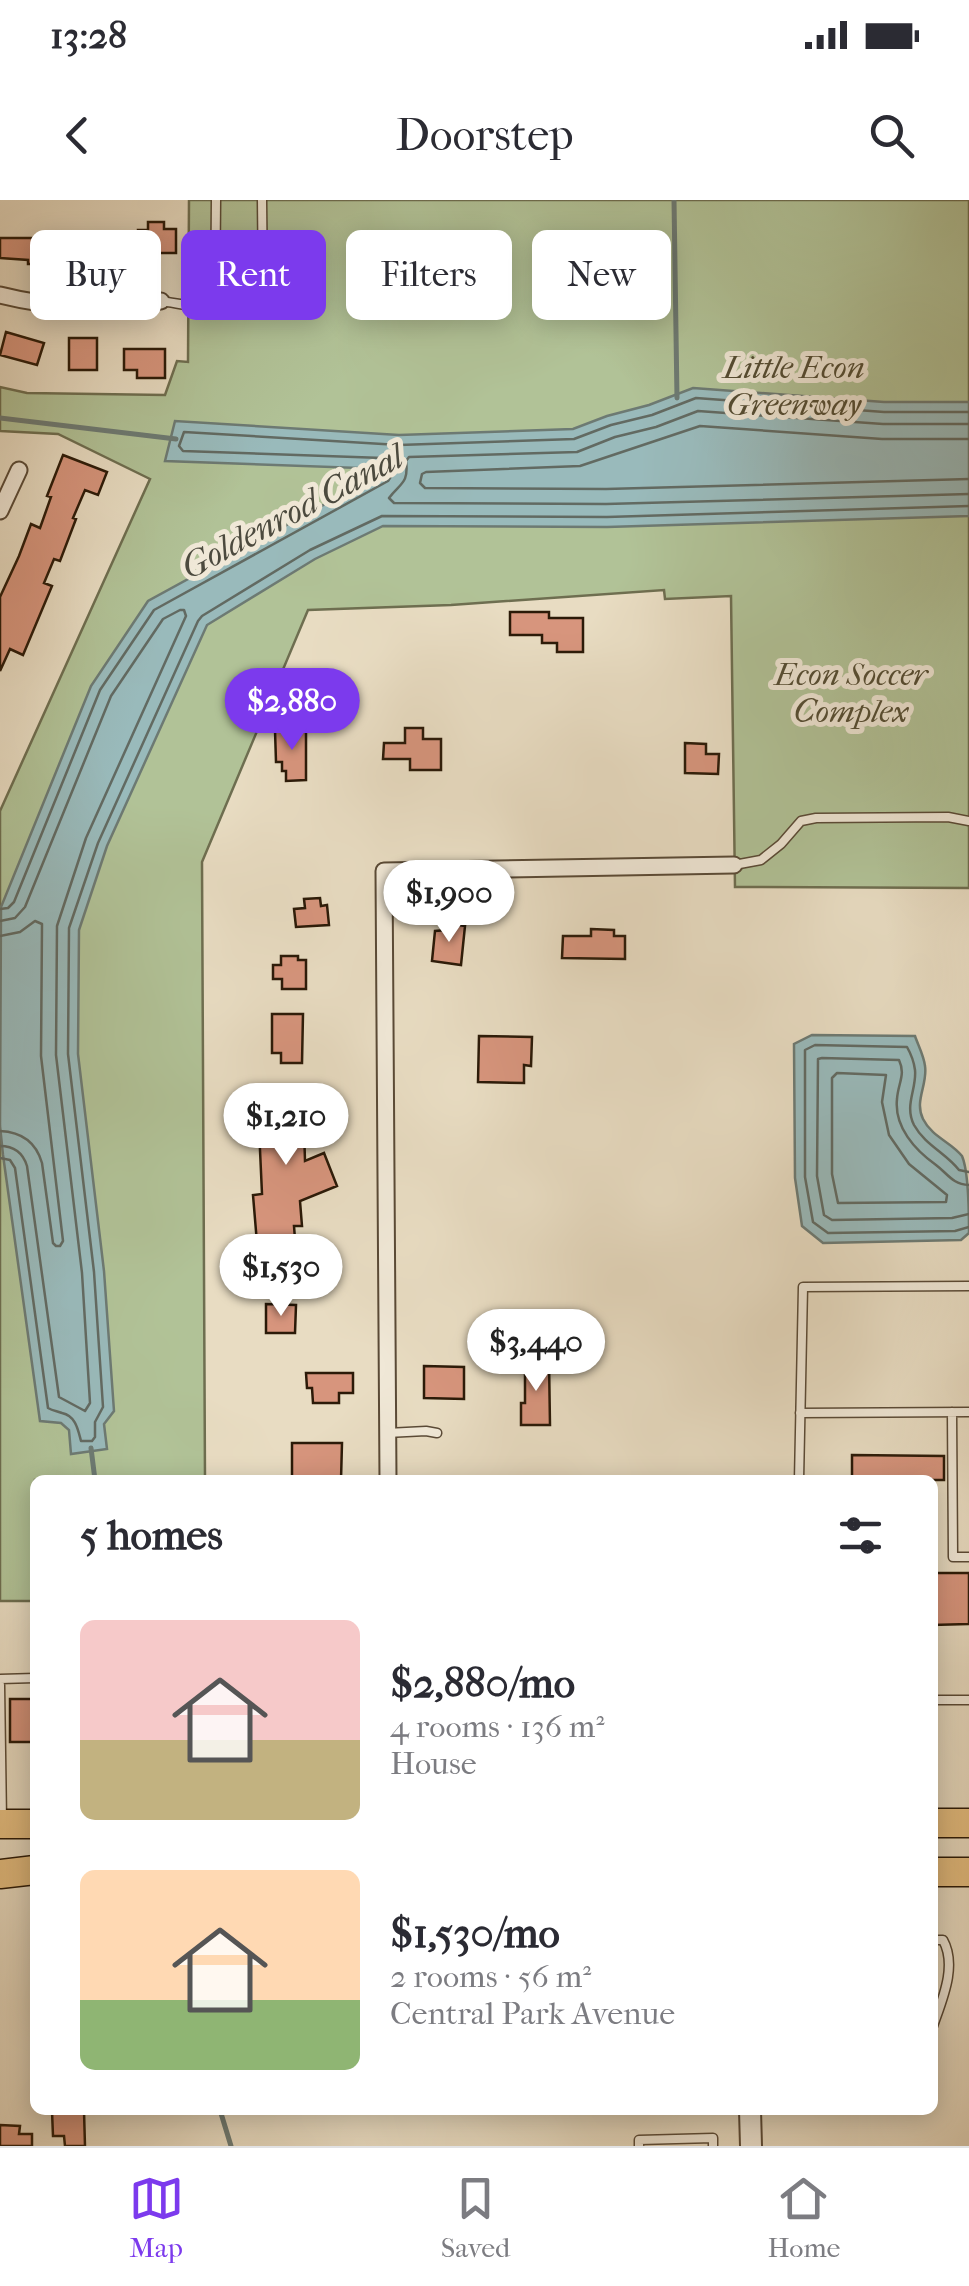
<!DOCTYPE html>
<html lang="en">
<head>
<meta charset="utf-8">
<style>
  body { margin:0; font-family:"IM FELL French Canon",serif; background:#f7f7f7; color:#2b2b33; height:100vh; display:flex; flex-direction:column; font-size:38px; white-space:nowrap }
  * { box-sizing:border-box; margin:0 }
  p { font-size:32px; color:#7c7c81 }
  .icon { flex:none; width:55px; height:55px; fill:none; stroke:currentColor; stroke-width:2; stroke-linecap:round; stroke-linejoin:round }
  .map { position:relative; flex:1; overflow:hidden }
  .panel { position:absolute; left:30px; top:1275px; width:908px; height:640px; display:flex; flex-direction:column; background:#fff; border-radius:15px; box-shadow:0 5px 25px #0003 }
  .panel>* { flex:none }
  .guide { position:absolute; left:30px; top:30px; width:910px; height:90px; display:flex; gap:20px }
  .price { position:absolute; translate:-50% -85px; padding:0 22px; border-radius:35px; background:#fff; color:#222; font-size:32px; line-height:65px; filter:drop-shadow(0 2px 5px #0008) }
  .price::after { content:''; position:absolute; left:50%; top:60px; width:30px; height:22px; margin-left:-15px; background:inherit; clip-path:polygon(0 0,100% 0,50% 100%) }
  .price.selected { background:#7c3aed; color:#fff }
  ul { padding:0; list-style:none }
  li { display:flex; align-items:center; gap:30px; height:250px; padding:0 50px }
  li span { display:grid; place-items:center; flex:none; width:280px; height:200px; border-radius:15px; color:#555 }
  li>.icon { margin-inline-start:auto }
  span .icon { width:120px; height:120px; fill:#fffc; stroke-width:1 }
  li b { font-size:42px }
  h2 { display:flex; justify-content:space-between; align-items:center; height:120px; padding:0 50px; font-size:42px }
  .chip { padding:0 35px; border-radius:15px; background:#fff; box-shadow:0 5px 25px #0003; font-size:35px; line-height:90px }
  .chip.selected { background:#7c3aed; color:#fff }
  .status { display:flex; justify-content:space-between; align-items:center; height:70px; padding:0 50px; background:#fff; direction:ltr }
  .status svg { height:28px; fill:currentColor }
  header { display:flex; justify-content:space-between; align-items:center; height:130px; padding:0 50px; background:#fff; font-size:45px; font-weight:600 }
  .tab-bar { display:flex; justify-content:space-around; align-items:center; height:140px; border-top:2px solid #e1e1e2; background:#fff; font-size:28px; color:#7c7c81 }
  .tab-bar a { display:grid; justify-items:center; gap:5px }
  .tab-bar .selected { color:#7c3aed }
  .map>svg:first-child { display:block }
  .green { fill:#b1c297; stroke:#6e6e50; stroke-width:2.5 }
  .water { fill:#99babb; stroke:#6d7a73; stroke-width:2.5 }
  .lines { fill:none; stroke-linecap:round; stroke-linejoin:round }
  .shore { stroke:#626a62; stroke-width:2.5 }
  .stream { stroke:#6d7a73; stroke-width:5 }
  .building { fill:#d7957d; stroke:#2b1a08; stroke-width:2.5 }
  .service-casing { stroke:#5a4a36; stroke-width:11 }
  .minor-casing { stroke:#5a4a36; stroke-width:19 }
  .tertiary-casing { stroke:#5a4a36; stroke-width:24 }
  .trunk-casing { stroke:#2b1a08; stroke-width:31 }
  .service { stroke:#f0e8d7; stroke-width:8 }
  .minor { stroke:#f0e8d7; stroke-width:15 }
  .tertiary { stroke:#f0e8d7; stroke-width:20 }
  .trunk { stroke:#e4be81; stroke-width:28 }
  .labels { text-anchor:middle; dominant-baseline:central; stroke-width:10; stroke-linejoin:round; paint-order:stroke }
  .park-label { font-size:32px; font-style:italic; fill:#534c33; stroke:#f0e8d7 }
  .water-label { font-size:35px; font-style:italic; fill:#4c4a3e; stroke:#f0e8d7 }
</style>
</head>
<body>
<div class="status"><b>13:28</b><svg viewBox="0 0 49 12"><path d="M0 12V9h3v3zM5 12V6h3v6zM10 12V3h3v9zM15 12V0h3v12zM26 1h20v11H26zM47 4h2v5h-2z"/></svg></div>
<header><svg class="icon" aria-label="back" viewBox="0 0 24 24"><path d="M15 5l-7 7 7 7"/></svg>Doorstep<svg class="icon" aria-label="search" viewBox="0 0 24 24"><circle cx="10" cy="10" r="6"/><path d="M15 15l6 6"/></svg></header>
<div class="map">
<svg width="969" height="1946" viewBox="0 0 969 1946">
  <rect width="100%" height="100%" fill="#e8dcc2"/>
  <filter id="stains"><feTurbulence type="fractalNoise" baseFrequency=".002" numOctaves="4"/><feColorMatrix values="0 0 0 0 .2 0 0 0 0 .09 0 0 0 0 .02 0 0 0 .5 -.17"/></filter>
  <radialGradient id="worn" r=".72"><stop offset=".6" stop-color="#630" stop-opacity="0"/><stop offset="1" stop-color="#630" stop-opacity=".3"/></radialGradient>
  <path class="green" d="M189,0H969V688L735,687L731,396L665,399L664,390L451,405L308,410L202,662L205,1280H35V1408L32,1401H0V611L150,279L58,234L0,231V187L27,193L165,195L177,161L188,162Z"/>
  <path class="water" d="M693,188L884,202H969V316L607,327L383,326L315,359L207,425L107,646L79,730L78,854L104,1071L114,1211L104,1224L107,1249L71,1254L69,1230L61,1223L40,1221L3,955L0,926L1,707L91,486L148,401L389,269L165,261L175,221L399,235L573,229L607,216L649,205Z
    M812,835L915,836C918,845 924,856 925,866C928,884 914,901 923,919C932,937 951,942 962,956C969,972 969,1014 969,1033L961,1040L823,1043L802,1026L795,978L794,844Z"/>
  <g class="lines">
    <path class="shore" d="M969,224H883L698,211L656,227L615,237L577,252L409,257L406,261C409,284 400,283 389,298L394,303L606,304L969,294
      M969,239H882L700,226L580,266L426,272L422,274L420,283L425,288L606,289L969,279
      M0,709L8,708L14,702L100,490L154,410L388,281L394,272L392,262L383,258L183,251L179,246L184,232L399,245L574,239L611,225L652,215L696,198L884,212H969
      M0,721L15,718L25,707L111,496L163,419L180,410H184L186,416L86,638L57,726L56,855L82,1073L90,1203L85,1211L59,1197L27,966C23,953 14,946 0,946
      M0,736L20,732L35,721L42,724L41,856L63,1041L60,1046H56L53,1043L42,963C36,942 22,932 0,931
      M837,873L886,875L882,902L889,935L909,964L947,995L946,1002L838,1003L832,974V878Z
      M0,958L10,960L15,968L48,1208C53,1211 57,1211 62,1213C76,1216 78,1230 81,1241H92L95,1237V1222L103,1207L94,1072L68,854L69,728L98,643L198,421L202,416L310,350L382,316L607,317L969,306
      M969,972L959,970C946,953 925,945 914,925C904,905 917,889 915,870C914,862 911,854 907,847L815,845L805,850V977L813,1022L828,1033L955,1031L969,1027
      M969,985C952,984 948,974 936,965C915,950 894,927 897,899C898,883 906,875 899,860L822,858L818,859L817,976L824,1015L832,1020L952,1018L969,1014"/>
    <path class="stream" d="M674,0L677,198
      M0,218L176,239
      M91,1248L95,1280
      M220,1910L231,1946"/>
  </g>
  <path class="building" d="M148,22H164V29H176V53H138V30H148Z
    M86,33H113V67H74V64H69L68,56L66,64H28V60L0,58V38H60V44H86Z
    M6,132L44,143L37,165L0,155Z
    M69,138H97V170H69Z
    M124,149H165V178H137V170H124Z
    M63,255L107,272L98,295L85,290L73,318L76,319L60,361L54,359L44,383L52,386L23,455L10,449L0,471V397L19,356L31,324L40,328L51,297L47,296Z
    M510,412H549V418H583V452H557V443H542V435H510Z
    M405,528H423V539H441V570H410V559H383L384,543H405Z
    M275,530H306V580L286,581V571H282V562H276Z
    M685,543L706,544V554H719L718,574L685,573Z
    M320,698L321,706L327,705L329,725L296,727L294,709L305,708L304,699Z
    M452,724L465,726L461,765L432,761L435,731L447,730Z
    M591,729L614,730V736H625V759L562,758L563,736H591Z
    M281,756H298V760H306V789H282V779H273V765H281Z
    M272,814H303L302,863H281V853H272Z
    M479,836L532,837L531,866L524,865V883L478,882Z
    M275,889H299V910H310V928H304L305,961L324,953L337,986L300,1001L302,1026H294L295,1039L257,1043L253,995L262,994L259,928H252V907H275Z
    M266,1104L296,1105L295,1133H266Z
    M525,1161H549L550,1225H521V1203H525Z
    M424,1166L464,1167V1199L424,1198Z
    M306,1173H353V1193H339V1203H313L312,1188H307Z
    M292,1243H342L341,1280H292Z
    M852,1255L944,1256V1280H852Z
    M932,1373H969V1424L932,1425Z
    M10,1499H35V1542H10Z
    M52,1911H84L85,1946H65L64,1936H53Z
    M0,1925L20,1926L19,1934H32V1946H0Z"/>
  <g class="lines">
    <defs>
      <path id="service" d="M161,101C183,104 224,114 245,106C254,103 258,97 263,89L262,0
        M215,108L216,0
        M734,665L761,660L781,644L801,621L816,618L948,617L969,621
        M952,1212L953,1357H969
        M800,1213L969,1212
        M387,1233L426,1231L437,1233
        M799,1280L803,1087L969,1086
        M0,1479L35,1478
        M0,1485L2,1620
        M932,1500H969
        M932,1740H943C958,1767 941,1802 932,1829
        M639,1946V1940L713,1938V1946"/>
      <path id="minor" d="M0,95C51,108 109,111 161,101
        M0,311L19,270
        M388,1280L384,671L734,665"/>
      <path id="tertiary" d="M750,1910L751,1946"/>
      <path id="trunk" d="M932,1623H969
        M0,1624H35
        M932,1672H969
        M0,1674L35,1670"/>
    </defs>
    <use href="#service" class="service-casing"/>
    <use href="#minor" class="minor-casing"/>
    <use href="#tertiary" class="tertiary-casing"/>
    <use href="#trunk" class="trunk-casing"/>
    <use href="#service" class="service"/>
    <use href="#minor" class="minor"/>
    <use href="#tertiary" class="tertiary"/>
    <use href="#trunk" class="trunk"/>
  </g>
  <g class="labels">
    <g class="park-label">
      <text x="794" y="167">Little Econ<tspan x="794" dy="37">Greenway</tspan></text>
      <text x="851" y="474">Econ Soccer<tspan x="851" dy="37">Complex</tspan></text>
    </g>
    <g class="water-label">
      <text transform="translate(292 312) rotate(-28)">Goldenrod Canal</text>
    </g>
  </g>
  <rect width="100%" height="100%" filter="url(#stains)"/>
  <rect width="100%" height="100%" fill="url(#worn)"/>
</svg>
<b class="price selected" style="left:292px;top:553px">$2,880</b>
<b class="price" style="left:449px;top:745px">$1,900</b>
<b class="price" style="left:286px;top:968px">$1,210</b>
<b class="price" style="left:281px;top:1119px">$1,530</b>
<b class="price" style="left:536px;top:1194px">$3,440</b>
<div class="guide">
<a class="chip">Buy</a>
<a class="chip selected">Rent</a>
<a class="chip">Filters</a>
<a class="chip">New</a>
</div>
<section class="panel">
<h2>5 homes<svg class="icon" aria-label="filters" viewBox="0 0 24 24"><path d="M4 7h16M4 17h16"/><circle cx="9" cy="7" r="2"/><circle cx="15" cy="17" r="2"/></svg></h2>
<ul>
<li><span style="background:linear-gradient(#f6c9c9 60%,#c2b280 0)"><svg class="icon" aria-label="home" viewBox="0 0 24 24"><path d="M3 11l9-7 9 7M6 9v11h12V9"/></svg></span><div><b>$2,880/mo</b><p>4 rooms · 136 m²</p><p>House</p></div></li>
<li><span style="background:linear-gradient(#ffd9b3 65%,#8fb573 0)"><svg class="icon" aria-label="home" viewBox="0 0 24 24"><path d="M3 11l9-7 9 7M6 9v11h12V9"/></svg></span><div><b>$1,530/mo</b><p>2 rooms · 56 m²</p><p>Central Park Avenue</p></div></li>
</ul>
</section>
</div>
<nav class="tab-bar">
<a class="selected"><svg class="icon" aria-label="map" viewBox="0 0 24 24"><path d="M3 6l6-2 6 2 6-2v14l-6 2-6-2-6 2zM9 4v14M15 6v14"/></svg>Map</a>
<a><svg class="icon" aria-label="saved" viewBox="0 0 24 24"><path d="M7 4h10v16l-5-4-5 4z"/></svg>Saved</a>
<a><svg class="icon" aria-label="home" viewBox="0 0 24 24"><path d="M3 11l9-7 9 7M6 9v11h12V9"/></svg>Home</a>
</nav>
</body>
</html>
